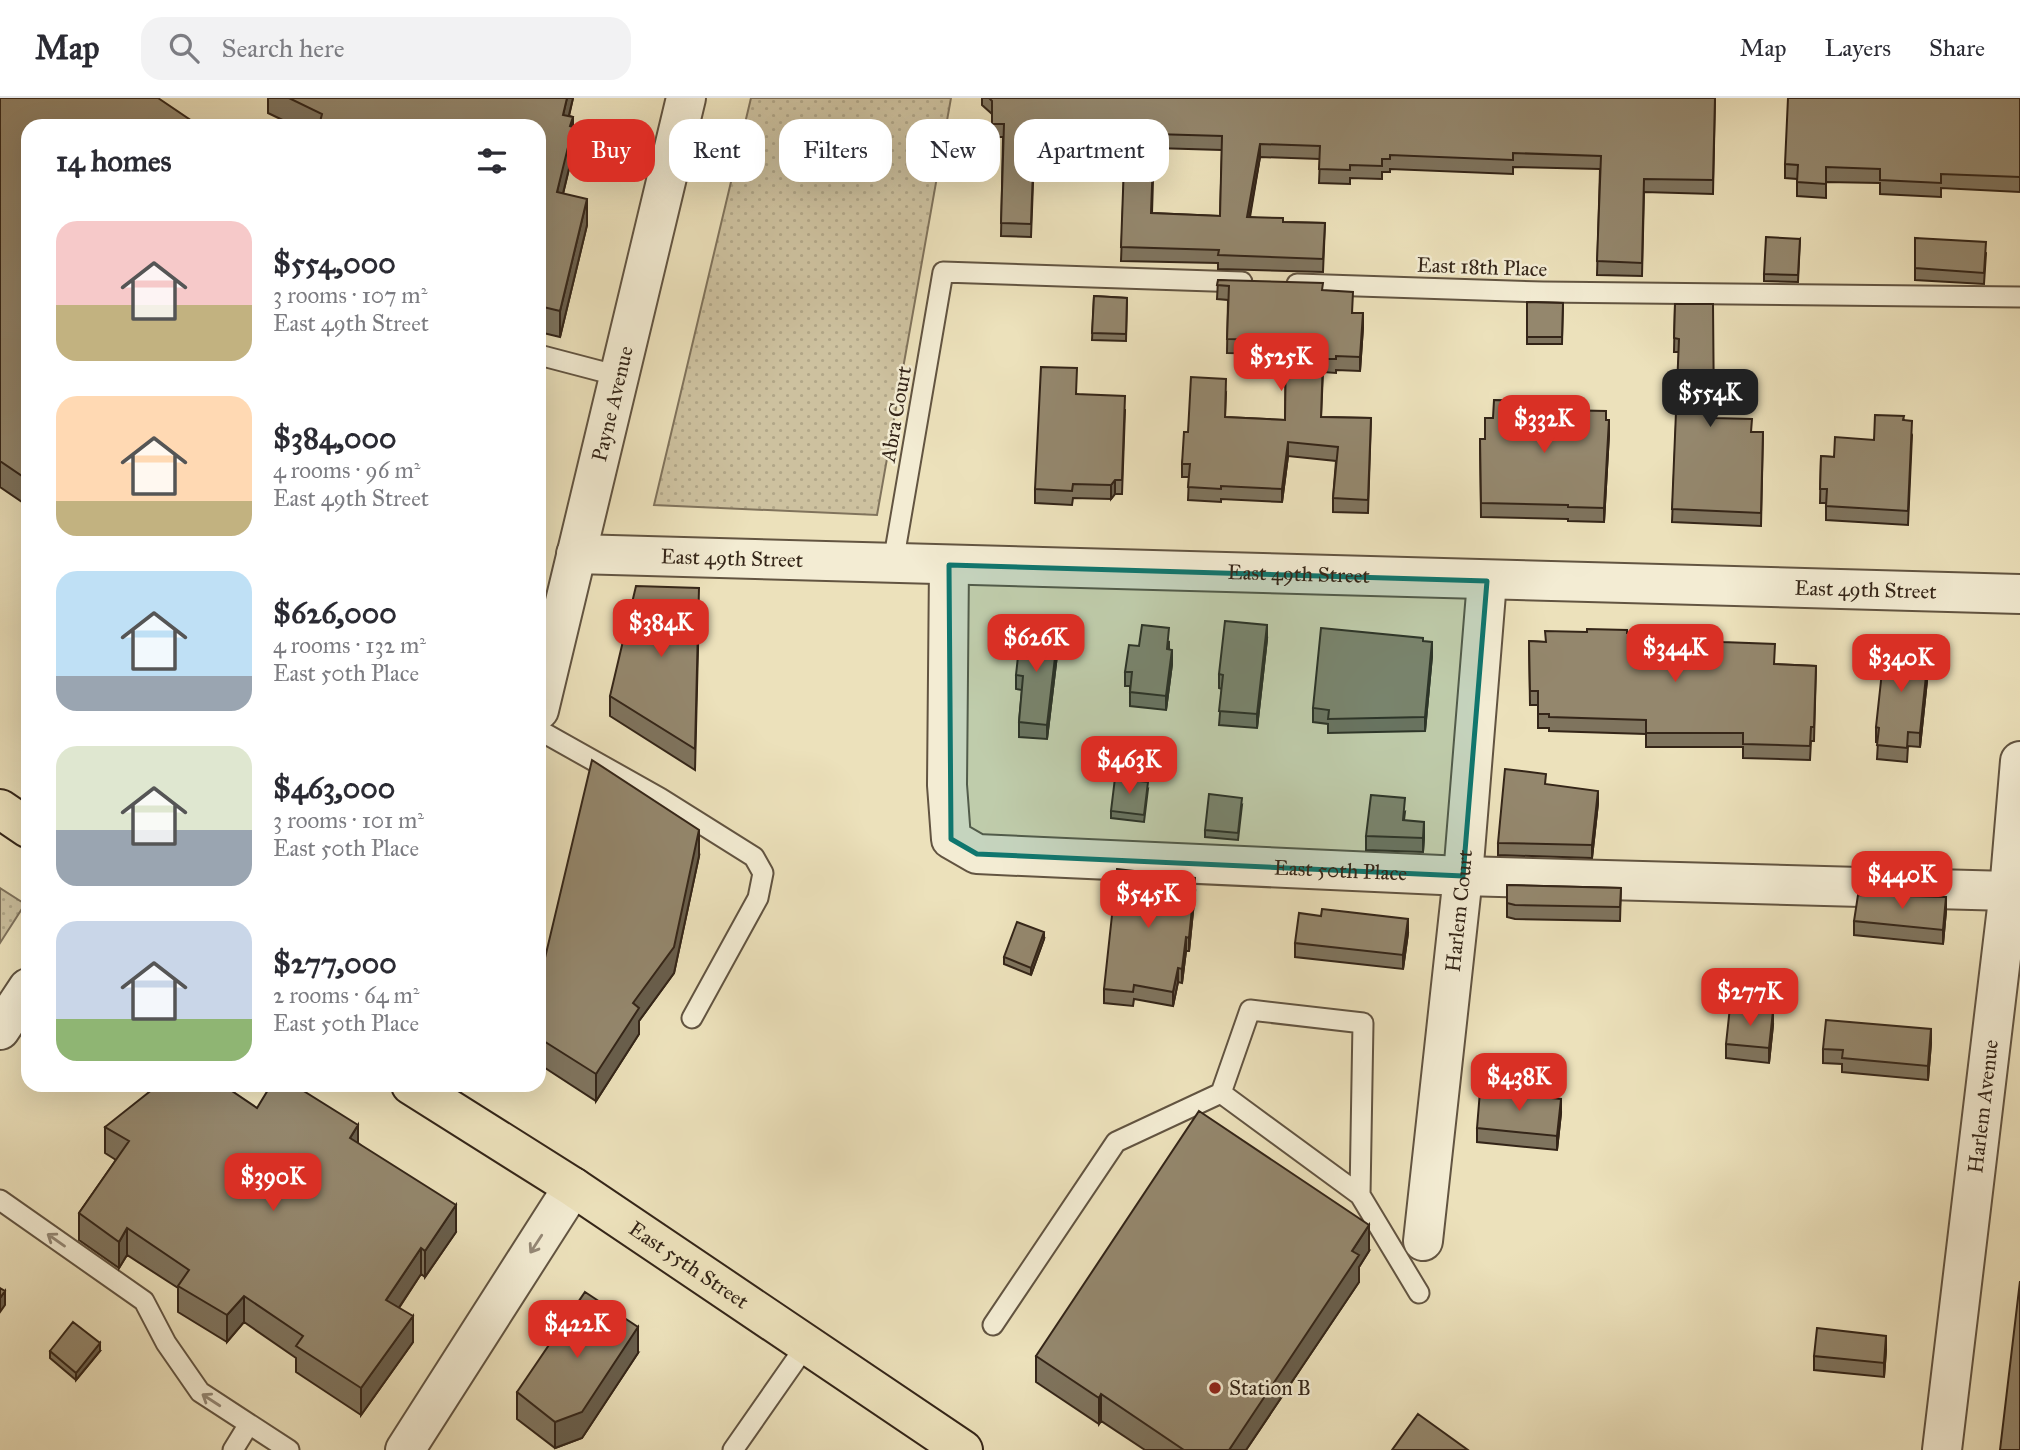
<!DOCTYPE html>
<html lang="en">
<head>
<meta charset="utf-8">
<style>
  body { margin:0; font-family:"IM FELL Great Primer",serif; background:#f2f2f3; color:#2b2b33; height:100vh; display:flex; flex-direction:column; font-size:26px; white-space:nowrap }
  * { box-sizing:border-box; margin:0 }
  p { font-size:23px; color:#7c7c81 }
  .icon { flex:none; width:38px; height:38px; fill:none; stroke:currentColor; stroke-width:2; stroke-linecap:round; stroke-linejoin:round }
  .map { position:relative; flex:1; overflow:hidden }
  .drawer { position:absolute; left:21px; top:21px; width:525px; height:973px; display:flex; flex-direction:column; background:#fff; border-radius:21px; box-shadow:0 7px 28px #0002 }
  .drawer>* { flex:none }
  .guide { position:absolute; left:567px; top:21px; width:665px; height:63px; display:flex; gap:14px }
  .price { position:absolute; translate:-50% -60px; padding:0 16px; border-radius:14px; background:#d93025; color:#fff; font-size:23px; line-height:46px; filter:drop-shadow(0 2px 4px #0008) }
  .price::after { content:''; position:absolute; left:50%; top:42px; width:21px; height:16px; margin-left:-10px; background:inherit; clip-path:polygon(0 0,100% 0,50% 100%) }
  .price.active { background:#222; color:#fff }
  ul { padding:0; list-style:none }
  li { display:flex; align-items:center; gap:21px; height:175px; padding:0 35px }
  li span { display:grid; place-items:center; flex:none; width:196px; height:140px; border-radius:21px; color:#555 }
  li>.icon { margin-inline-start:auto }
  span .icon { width:84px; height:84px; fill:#fffc; stroke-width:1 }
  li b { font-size:30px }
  h2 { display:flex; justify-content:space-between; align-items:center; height:84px; padding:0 35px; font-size:30px }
  .pill { padding:0 24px; border-radius:21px; background:#fff; box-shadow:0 7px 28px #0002; font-size:24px; line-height:63px }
  .pill.active { background:#d93025; color:#fff }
  header { display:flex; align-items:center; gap:42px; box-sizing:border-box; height:98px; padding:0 35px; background:#fff; border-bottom:2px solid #e1e1e2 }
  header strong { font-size:33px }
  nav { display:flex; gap:38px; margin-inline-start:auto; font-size:24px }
  .search { width:490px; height:63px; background:#f2f2f3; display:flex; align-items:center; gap:18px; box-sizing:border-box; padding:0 24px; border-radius:21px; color:#7c7c81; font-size:26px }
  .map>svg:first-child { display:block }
  .grass { fill:url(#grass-dots); stroke:#80735c; stroke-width:2 }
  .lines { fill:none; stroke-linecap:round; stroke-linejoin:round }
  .service-casing { stroke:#625441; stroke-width:23 }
  .minor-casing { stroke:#625441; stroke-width:42 }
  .tertiary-casing { stroke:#625441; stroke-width:42 }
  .primary-casing { stroke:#342518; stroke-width:42 }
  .service { stroke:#f3ecd3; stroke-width:19 }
  .minor { stroke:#f3ecd3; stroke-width:38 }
  .tertiary { stroke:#f3ecd3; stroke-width:38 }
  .primary { stroke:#ece1bb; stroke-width:38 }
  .wall { fill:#7f745e; stroke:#342518; stroke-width:2; fill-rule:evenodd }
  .shaded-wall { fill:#685e4c; stroke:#342518; stroke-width:2 }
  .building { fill:#94876d; stroke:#342518; stroke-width:2; fill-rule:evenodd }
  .oneway { stroke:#948876 }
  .marked { fill:#0f766e; fill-opacity:0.2; stroke:#0f766e; stroke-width:5; stroke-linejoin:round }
  .poi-dot { fill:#8f2418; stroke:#f3ecd3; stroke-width:2.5 }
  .labels { text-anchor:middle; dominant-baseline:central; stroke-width:5; stroke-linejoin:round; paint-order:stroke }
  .street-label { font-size:21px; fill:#342518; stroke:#f3ecd3 }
  .poi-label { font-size:21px; fill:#342518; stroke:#f3ecd3; text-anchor:start }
</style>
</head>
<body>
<header>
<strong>Map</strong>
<div class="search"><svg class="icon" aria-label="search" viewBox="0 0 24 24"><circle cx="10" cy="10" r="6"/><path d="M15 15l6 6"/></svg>Search here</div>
<nav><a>Map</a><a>Layers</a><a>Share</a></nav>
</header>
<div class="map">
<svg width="2020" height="1352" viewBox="0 0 2020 1352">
  <defs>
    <pattern id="grass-dots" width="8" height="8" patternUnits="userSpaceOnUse" patternTransform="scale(1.75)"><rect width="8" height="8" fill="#cdc19f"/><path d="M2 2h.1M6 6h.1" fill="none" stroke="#b1a688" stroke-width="1.8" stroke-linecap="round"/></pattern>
  </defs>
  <rect width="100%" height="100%" fill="#ece1bb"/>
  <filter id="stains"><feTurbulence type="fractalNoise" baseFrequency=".00286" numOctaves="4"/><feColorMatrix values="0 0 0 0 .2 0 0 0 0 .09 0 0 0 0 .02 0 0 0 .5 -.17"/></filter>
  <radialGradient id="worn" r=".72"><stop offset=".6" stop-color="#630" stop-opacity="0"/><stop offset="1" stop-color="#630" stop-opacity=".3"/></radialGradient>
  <path class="grass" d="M751,0H951L877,417L654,407Z
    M0,790L25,806L0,845Z"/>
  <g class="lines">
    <defs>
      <path id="service" d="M1297,186L1543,194L2020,199
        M539,257L619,278
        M893,465L943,174L1242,184
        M539,632L660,700L754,759L763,775L758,800L692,920
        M1360,1097L1221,995L1250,912L1363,925L1360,1097L1419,1195
        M0,1102L144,1203L166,1245L200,1294L289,1352
        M993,1227L1116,1044L1221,995
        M233,1352L249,1326
        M733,1352L807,1246"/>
      <g id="minor">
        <path id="s1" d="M576,456L2020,496"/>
        <path id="s2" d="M949,467L947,687L951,741L977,756L1463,778L2009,793"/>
        <path d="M0,932L28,890"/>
        <path id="s3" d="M1423,1143L1463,778L1487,483"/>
        <path d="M405,1352L573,1089"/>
        <path id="s4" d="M1942,1352L2009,793L2020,663"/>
      </g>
      <g id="tertiary">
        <path id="s5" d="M539,612L686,0"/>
      </g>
      <g id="primary">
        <path d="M0,711L28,730"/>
        <path id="s6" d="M411,987L573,1089L963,1352"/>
      </g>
    </defs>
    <use href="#service" class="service-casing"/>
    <use href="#minor" class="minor-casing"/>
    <use href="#tertiary" class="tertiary-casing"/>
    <use href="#primary" class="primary-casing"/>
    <use href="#service" class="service"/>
    <use href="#minor" class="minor"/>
    <use href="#tertiary" class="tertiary"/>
    <use href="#primary" class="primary"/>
  </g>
  <path class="wall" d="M0,0L192,28H28V408L0,389Z
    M268,0H573L569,18L573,19V54L563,96L587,127L560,239L539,234V28H295L268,15Z
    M982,0H1715L1713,96L1644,94L1642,178L1597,177L1600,71L1513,69V76L1390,71V74H1382V81L1350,80V86L1319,85L1320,61L1260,59L1250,119L1283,124L1325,125L1323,174L1218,171V165L1121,163L1124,79H1118V69H1115V62L1034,59L1031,139L1001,138L1003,39H992V16L982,7ZM1154,50L1222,52L1220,118L1152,115Z
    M2020,0V94L1941,90V99L1880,96V85L1826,84V100L1797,98V81L1785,80V66Z
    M1915,140L1986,155L1984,186L1915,182Z
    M1800,141L1798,184L1764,183V176Z
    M1218,182L1322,192L1353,215L1363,229L1360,273L1336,272V275L1323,274L1321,319L1371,320L1368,415L1333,414V400L1336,363L1288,358L1282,404L1221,401V404L1188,402L1189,379H1182V366L1188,334L1226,295L1225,319L1285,322L1286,256L1227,255L1228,202L1217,201Z
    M1094,198L1127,200L1126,243L1092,242Z
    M1527,204L1563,205L1562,246H1527Z
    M1675,206L1714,320L1752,334H1763L1761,428L1672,424L1679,254H1674Z
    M1077,296L1125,312L1122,396H1115L1111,401L1073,400L1072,407L1035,405V391Z
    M1559,312L1606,322L1609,336L1604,424L1568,423V421L1481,419L1480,341H1485L1493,320Z
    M1904,322L1912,337L1908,427L1826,422V405H1820L1821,358L1834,359L1874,342Z
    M699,510L695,672L610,618V598Z
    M1627,535L1722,544L1775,566L1816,568L1814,643H1811L1810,662L1743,660V649H1646V636L1549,633V630H1538V607H1530L1529,543L1546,544Z
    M1267,541L1257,630L1219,627L1222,591L1219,590V576Z
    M1423,543L1432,558L1425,633L1328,635V626L1313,624V610Z
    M1169,544V551L1172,566L1166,612L1130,608V588H1125V574L1139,548Z
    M1058,549L1047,641L1019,639V624L1022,592L1016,591V577Z
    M1927,559L1928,573L1920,649L1908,648L1907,664L1877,661L1878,644H1876V629Z
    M1546,687L1598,705L1592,760L1498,757V745Z
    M1148,691L1144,724L1111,720V713Z
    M1242,707L1238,742L1205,739V732Z
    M1405,714L1404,722L1424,739L1423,754L1366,752V738Z
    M699,758L674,875L639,923V936L596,1003L539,966V885Z
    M1507,787L1621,790L1620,823L1515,821L1507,819Z
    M1195,794L1189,853H1186L1182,885L1178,884L1173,908L1134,901L1133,908L1104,905V891Z
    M1946,813L1943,846L1854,837V823Z
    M1408,835L1403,871L1295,859V845Z
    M1044,841L1031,877L1004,866V859Z
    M1773,927L1769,965L1726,960V946Z
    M1931,945L1928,982L1842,974V966L1823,965V951Z
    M257,1010L358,1045L456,1134L425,1179L421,1176L399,1210L413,1244L361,1317L296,1274V1260L244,1224L227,1244L178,1214V1190L127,1157L119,1170L79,1142V1115L116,1062L105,1055V1029Z
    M1561,1015L1557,1052L1477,1044V1030Z
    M1369,1153L1359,1169V1184L1246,1352H1145L1101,1323L1099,1326L1036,1284V1258Z
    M1886,1252L1884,1279L1814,1272V1258Z
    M50,1253H100L76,1282L50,1260Z
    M638,1255L582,1340L555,1350L517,1321V1294Z"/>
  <path class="shaded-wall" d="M567,0H573L563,42V17Z
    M573,19V54L557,120V94Z
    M1260,46V59L1247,132V119Z
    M587,101V127L560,239V213Z
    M1363,215V229L1360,273V259Z
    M1609,322V336L1604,424V410Z
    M1288,344V358L1282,404V391Z
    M1115,382V396L1111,401V387Z
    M1267,527V541L1257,630V616Z
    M1058,534V549L1047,641V627Z
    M1432,544V558L1425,633V619Z
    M1172,552V566L1166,612V598Z
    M1928,559V573L1920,649V635Z
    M1598,693V705L1592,760V747Z
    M1424,724V739L1423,754V740Z
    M699,732V758L674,875L639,923V936L596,1003V976L633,905Z
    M1195,780V794L1189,853V840Z
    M1946,799V813L1943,846V832Z
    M1408,821V835L1403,871V857Z
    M1044,834V841L1031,877V870Z
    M1186,839V853L1182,885V871Z
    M1178,870V884L1173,908V894Z
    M1773,913V927L1769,965V950Z
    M1931,931V945L1928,982V968Z
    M1561,1001V1015L1557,1052V1038Z
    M358,1027V1053L350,1040Z
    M456,1107V1134L425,1179V1153Z
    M1369,1127V1153L1359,1169V1184L1246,1352H1229L1352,1153Z
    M127,1130V1157L119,1170V1144Z
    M421,1150V1176L386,1229V1202Z
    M5,1193V1207L0,1214V1200Z
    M244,1198V1224L227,1244V1217Z
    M413,1218V1244L361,1317V1290Z
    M638,1229V1255L582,1340L555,1350V1324Z
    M1886,1238V1252L1884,1279V1265Z
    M100,1245V1253L76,1282V1275Z
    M1101,1296V1323L1099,1326V1300Z"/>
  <path class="building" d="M0,0H158L192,23L188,28H28V382L0,363Z
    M289,0H567L563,17L573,19L570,28L573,29L557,94L587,101L560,213L539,208V28H319L322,16Z
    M989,0H1715L1713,82L1644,81L1642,165L1597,163L1601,58L1513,55V62L1390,57V61H1382V68L1350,67V72L1319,71L1320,48L1260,46L1247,119L1283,120V124L1325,125L1323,161L1218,157L1219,152L1121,149L1124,66H1118L1119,56H1115V48L1034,45L1031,126L1001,125L1004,26H992V3ZM1154,36L1222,38L1220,118L1151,115Z
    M1788,0H2020V79L1941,76V85L1880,82V71L1826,69V86L1797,84L1798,67L1785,66Z
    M1766,139L1800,141L1798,177L1764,176Z
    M1915,140L1986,144L1984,175L1915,170Z
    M1218,182L1323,185L1322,192L1353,194L1352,215H1363L1360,259L1336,258V261H1323L1321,319L1371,320L1368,402L1333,400L1338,349L1288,344L1282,391L1221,388V391L1188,389L1190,366H1182L1184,334H1188L1191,279L1226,281L1225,319L1285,322L1286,242L1227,241L1229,188L1217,187Z
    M1094,198L1127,200L1126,236L1092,235Z
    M1527,204L1563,205L1562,239H1527Z
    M1675,206H1713L1714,320L1752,321L1751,334H1763L1761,415L1672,411L1679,241L1674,240Z
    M1041,269L1077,270L1076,296L1125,298L1122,382H1115L1111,387L1073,386L1072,393L1035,391Z
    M1494,302L1559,303L1558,312L1606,313V322H1609L1604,410L1568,409V407L1481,405L1480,341H1485V320H1493Z
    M1875,317L1904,318L1903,322L1912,323L1908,413L1826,408L1827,391H1820L1821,358L1834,359L1835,339L1874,342Z
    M636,488L699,490L695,651L610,598Z
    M1225,523L1267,527L1257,616L1219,613L1223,577L1219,576Z
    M1142,527L1169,530L1167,551L1172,552L1166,598L1130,594L1132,574H1125L1129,547L1139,548Z
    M1321,530L1423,540V543L1432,544L1425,619L1328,621L1329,612L1313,610Z
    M1021,531L1058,534L1047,627L1019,624L1023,578L1016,577Z
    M1587,531L1627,532V535L1721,538L1722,544L1775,546L1774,566L1816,568L1814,629H1811L1810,648L1743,646V635H1646V622L1549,619V616H1538V593H1530L1529,543L1546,544L1545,533L1587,534Z
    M1885,546L1927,550L1926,559H1928L1920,635L1908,634L1907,650L1877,647L1879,630L1876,629Z
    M592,662L699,732L674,849L633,905L639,910L596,976L539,940V885Z
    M1505,671L1546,676L1545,686L1598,693L1592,747L1498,745Z
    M1115,680L1148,684L1144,717L1111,713Z
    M1209,696L1242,700L1238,735L1205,732Z
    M1371,697L1405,700L1403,722L1424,724L1423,740L1366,738Z
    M1117,771L1195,780L1189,840L1186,839L1182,871L1178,870L1173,894L1134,887L1133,894L1104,891Z
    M1507,787L1621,790L1620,809L1515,807L1507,805Z
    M1858,797L1946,799L1943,832L1854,823Z
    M1322,811L1408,821L1403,857L1295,845L1299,815L1321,818Z
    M1017,824L1044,834L1031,870L1004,859Z
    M1730,909L1773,913L1769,950L1726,946Z
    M1826,922L1931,931L1928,968L1842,960L1843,952L1823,951Z
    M158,987H223L257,1010L271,987H294L358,1027L350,1040L456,1107L425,1153L421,1150L386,1202L413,1218L361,1290L296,1248L303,1238L244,1198L227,1217L178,1188L189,1172L127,1130L119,1144L79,1115L129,1043L105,1029Z
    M1480,993L1561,1001L1557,1038L1477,1030Z
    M1199,1013L1369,1127L1352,1153L1359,1157L1229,1352H1184L1101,1296L1099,1300L1036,1258Z
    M2020,1183V1352H2000Z
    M0,1190L5,1193L0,1200Z
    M585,1194L638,1229L582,1314L555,1324L517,1294Z
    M73,1224L100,1245L76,1275L50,1253Z
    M1817,1230L1886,1238L1884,1265L1814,1258Z
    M1418,1316L1468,1352H1392Z"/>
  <defs><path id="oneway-shaft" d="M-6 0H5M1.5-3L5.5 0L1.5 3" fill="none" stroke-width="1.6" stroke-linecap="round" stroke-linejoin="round" transform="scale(1.75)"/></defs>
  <g class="oneway">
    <use href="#oneway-shaft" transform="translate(56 1142) rotate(-145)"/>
    <use href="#oneway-shaft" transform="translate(536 1146) rotate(123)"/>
    <use href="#oneway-shaft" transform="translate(211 1302) rotate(-147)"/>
  </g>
  <path class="marked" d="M949,467L1487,483L1463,778L977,756L951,741Z"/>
  <circle class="poi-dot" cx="1215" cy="1290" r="7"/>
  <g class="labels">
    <g class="street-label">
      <text transform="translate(1482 169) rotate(2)">East 18th Place</text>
      <text stroke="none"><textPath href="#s5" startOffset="315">Payne Avenue</textPath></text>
      <text transform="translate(896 316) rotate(-80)">Abra Court</text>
      <text stroke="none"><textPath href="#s1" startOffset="156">East 49th Street</textPath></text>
      <text stroke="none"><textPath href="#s1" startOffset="723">East 49th Street</textPath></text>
      <text stroke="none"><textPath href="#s1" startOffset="1290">East 49th Street</textPath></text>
      <text stroke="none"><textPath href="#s2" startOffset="668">East 50th Place</textPath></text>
      <text stroke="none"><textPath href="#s3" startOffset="332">Harlem Court</textPath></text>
      <text stroke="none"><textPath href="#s4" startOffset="346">Harlem Avenue</textPath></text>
      <text stroke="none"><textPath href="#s6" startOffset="331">East 55th Street</textPath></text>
    </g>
    <g class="poi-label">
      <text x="1229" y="1290">Station B</text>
    </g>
  </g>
  <rect width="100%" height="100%" filter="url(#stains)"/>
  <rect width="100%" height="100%" fill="url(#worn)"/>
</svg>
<b class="price" style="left:1281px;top:295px">$525K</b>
<b class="price active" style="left:1710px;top:331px">$554K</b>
<b class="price" style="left:1544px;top:357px">$332K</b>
<b class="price" style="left:661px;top:561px">$384K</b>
<b class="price" style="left:1036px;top:576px">$626K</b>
<b class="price" style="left:1675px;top:586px">$344K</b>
<b class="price" style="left:1901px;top:596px">$340K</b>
<b class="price" style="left:1129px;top:698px">$463K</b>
<b class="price" style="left:1902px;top:813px">$440K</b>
<b class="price" style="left:1148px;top:832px">$545K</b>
<b class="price" style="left:1750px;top:930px">$277K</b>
<b class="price" style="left:1519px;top:1015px">$438K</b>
<b class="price" style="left:273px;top:1115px">$390K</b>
<b class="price" style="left:577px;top:1262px">$422K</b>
<div class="guide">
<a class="pill active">Buy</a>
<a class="pill">Rent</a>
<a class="pill">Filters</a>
<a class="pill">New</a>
<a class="pill">Apartment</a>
</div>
<section class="drawer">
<h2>14 homes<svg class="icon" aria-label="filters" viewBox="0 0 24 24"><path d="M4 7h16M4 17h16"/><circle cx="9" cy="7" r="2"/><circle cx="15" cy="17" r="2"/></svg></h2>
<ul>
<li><span style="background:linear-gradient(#f6c9c9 60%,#c2b280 0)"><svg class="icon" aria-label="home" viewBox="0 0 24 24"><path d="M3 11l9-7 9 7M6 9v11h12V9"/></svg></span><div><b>$554,000</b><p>3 rooms · 107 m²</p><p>East 49th Street</p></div></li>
<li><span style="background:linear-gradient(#ffd9b3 75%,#c2b280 0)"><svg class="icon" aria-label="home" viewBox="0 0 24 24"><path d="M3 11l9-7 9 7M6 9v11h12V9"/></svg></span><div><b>$384,000</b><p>4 rooms · 96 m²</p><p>East 49th Street</p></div></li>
<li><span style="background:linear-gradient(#bfe0f5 75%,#9aa5b1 0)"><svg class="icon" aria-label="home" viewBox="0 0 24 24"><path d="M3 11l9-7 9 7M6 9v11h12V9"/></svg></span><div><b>$626,000</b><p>4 rooms · 132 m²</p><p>East 50th Place</p></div></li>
<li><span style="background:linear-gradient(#dfe7d0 60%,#9aa5b1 0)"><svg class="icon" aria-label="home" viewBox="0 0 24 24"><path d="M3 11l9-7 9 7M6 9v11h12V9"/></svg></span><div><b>$463,000</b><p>3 rooms · 101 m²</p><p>East 50th Place</p></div></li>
<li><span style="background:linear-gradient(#c9d6e8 70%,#8fb573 0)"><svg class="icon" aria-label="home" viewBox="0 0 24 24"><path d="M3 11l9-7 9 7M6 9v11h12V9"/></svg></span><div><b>$277,000</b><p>2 rooms · 64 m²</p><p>East 50th Place</p></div></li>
</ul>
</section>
</div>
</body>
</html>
